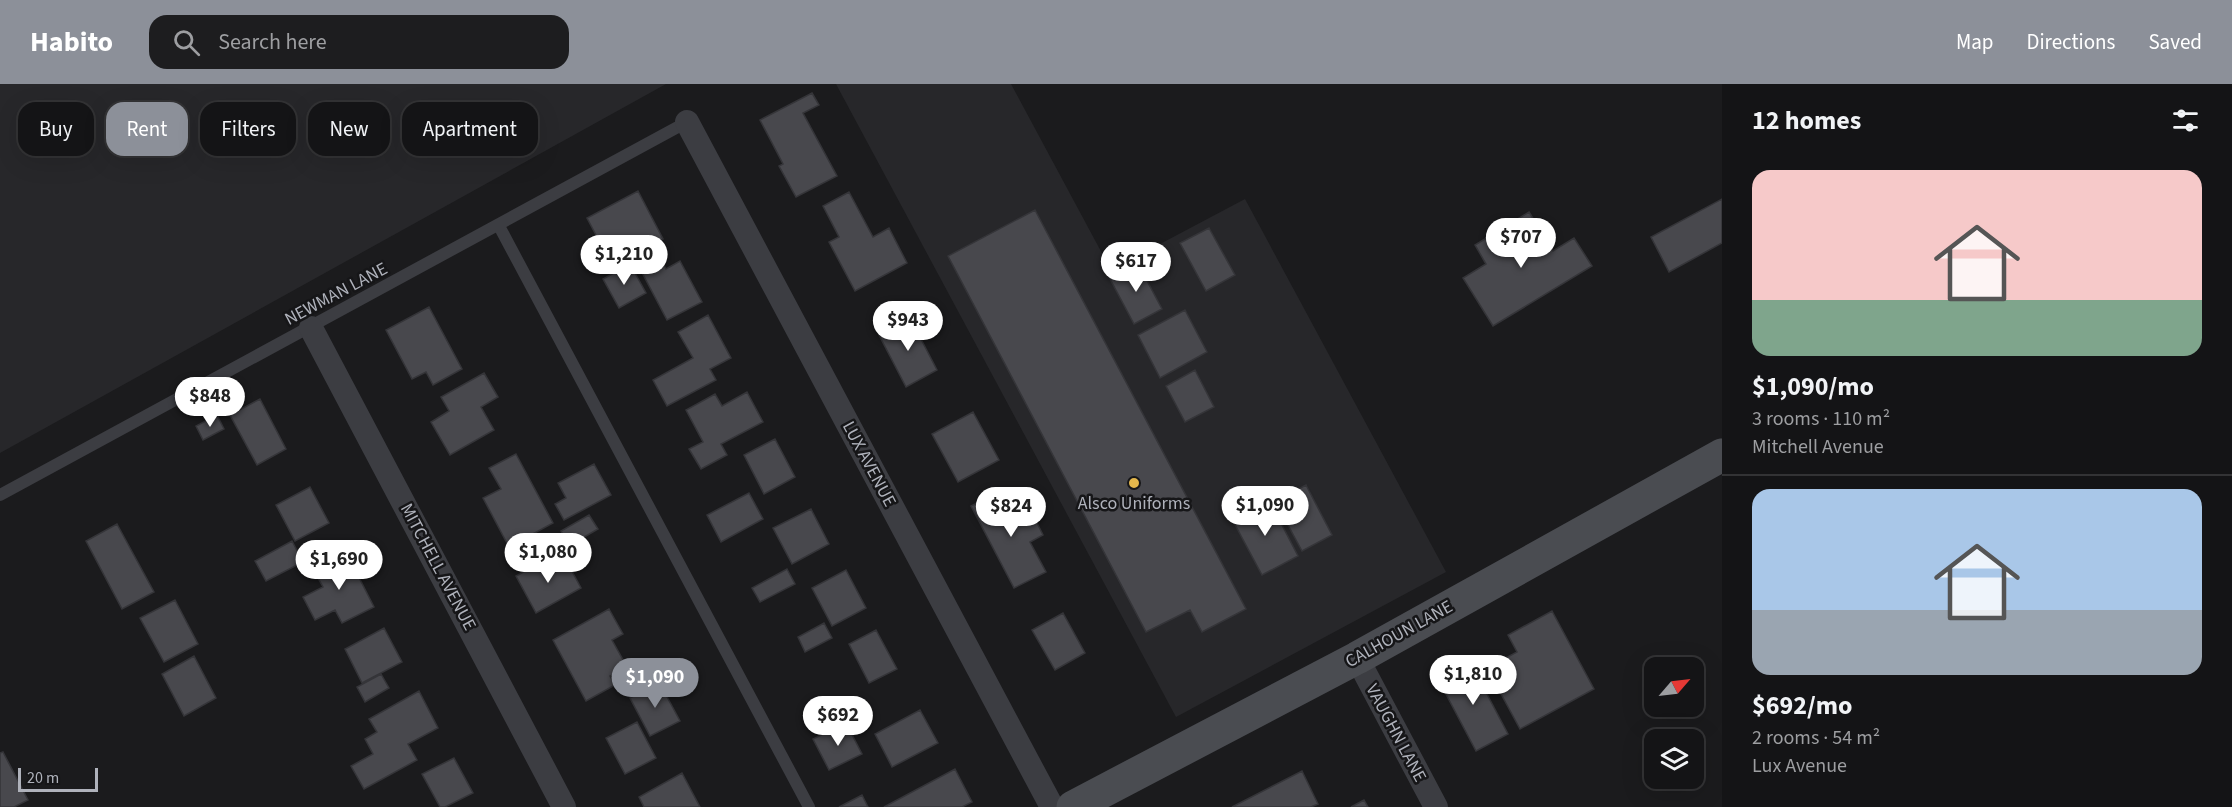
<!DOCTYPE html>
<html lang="en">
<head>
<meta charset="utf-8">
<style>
  body { margin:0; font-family:"Source Sans 3",sans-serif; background:#1d1d1f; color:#f1f3f6; height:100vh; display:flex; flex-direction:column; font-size:22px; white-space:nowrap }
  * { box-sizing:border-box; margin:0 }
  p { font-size:20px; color:#9d9ea1 }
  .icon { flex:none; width:33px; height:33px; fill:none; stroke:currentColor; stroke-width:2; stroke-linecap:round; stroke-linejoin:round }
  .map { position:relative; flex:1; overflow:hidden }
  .side { display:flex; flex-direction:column; background:#141416; width:510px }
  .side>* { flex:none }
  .banner { position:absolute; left:18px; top:18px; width:570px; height:54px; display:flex; gap:12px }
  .needle { width:39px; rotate:62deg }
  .tools { position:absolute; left:1644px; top:573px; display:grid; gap:12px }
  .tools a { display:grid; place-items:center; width:60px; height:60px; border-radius:12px; background:#141416; box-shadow:0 6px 24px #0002,0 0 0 2px #333335; font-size:30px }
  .scale { position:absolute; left:18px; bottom:15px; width:80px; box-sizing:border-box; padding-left:6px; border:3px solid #afb2bb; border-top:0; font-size:16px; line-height:21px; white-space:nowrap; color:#afb2bb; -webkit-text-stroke:4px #161618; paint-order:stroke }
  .price { position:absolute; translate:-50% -51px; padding:0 14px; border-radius:21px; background:#fff; color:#222; font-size:20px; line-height:39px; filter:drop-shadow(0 2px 3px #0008) }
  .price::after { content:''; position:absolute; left:50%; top:36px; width:18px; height:14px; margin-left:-9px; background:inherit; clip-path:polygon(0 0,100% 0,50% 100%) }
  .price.active { background:#8c9099; color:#fff }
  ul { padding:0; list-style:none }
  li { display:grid; align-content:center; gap:12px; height:318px; padding:0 30px }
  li+li { border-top:2px solid #333335 }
  li span { display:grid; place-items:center; height:186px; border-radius:18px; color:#555 }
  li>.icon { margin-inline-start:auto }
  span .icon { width:108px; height:108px; fill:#fffc; stroke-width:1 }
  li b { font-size:26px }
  h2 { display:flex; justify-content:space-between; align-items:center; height:72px; padding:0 30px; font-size:26px }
  .tag { padding:0 21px; border-radius:18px; background:#141416; box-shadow:0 6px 24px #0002,0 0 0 2px #333335; font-size:21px; line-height:54px }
  .tag.active { background:#8c9099; color:#fff }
  header { display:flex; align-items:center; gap:36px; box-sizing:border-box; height:84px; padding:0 30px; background:#8c9099; color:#fff }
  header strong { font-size:28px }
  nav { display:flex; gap:33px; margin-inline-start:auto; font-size:21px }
  .search { width:420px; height:54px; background:#1d1d1f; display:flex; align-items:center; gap:15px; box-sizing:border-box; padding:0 21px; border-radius:18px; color:#9d9ea1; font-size:22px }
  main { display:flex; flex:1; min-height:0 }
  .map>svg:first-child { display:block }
  .built { fill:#27272a }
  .building { fill:#48484d; stroke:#353539; stroke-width:1.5 }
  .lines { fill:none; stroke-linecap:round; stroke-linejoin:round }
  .lane { stroke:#3c3d42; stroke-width:12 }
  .street { stroke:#3c3d42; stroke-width:24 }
  .secondary { stroke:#4a4c51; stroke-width:33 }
  .poi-dot { fill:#e4b74c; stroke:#161618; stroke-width:2 }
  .labels { text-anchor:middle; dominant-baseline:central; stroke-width:5; stroke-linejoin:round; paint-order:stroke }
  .street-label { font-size:18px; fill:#afb2bb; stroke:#161618 }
  .poi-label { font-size:18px; fill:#afb2bb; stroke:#161618 }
</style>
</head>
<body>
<header>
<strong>Habito</strong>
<div class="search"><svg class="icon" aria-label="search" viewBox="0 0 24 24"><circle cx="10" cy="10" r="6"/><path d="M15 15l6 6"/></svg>Search here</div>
<nav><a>Map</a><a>Directions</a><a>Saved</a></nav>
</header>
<main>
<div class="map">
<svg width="1722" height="723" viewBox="0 0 1722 723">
  <rect width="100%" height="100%" fill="#1b1b1d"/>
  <path class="built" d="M0,0H666L0,369Z
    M836,0H1011L1111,186L1245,115L1446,488L1176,633Z"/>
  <path class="building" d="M812,9L819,21L803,29L837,92L796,113L779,82L783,80L760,36Z
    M638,107L663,155L633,171L626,157L605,168L587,134Z
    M849,108L873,153L889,144L907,179L855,207L829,158L839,153L823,122Z
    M1722,115V159L1669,188L1651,153Z
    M1035,126L1246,525L1202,548L1190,526L1146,548L948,172Z
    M1529,128L1553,167L1574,154L1592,182L1493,242L1463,194L1486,180L1475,161Z
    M1209,144L1235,191L1206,207L1180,159Z
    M658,169L666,185L680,177L702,218L667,236L637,179Z
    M1137,178L1162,225L1134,240L1109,193Z
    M630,180L646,209L619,224L603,195Z
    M429,223L462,285L433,301L426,288L412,295L386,246Z
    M1185,226L1207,268L1160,294L1138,251Z
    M708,231L731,274L710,285L716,296L667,322L653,296L693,274L678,248Z
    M910,234L937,286L906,303L879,251Z
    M1195,286L1214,323L1185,338L1166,302Z
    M484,289L498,313L481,323L494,346L450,371L431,338L449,327L441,313Z
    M747,308L763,338L721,360L727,371L701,385L689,365L703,358L686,326L715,310L722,322Z
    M260,315L286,365L257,381L230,331Z
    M973,328L999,376L958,398L932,350Z
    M217,331L224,345L203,356L196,342Z
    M775,355L795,393L764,410L744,371Z
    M516,370L553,439L509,463L483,414L501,405L489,384Z
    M594,380L611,411L564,436L555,420L566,414L558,399Z
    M1306,401L1332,451L1302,467L1275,417Z
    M310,403L329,439L295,457L276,421Z
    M1002,406L1019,438L1033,431L1043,451L1030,458L1046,488L1014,504L971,422Z
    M749,409L763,435L721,458L707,431Z
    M1269,416L1298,472L1262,491L1232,435Z
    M811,425L829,460L792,480L773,444Z
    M589,431L598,445L569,462L561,447Z
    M117,440L154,508L122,525L86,457Z
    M292,457L303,478L266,497L255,477Z
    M346,468L374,523L342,539L335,526L315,536L303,513L323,503L313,485Z
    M549,474L556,486L568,480L581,504L536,529L516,492Z
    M787,485L795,500L760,518L752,504Z
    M846,486L866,524L832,542L812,504Z
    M175,516L198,560L164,578L140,534Z
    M609,525L623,550L612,556L627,583L610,592L615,601L586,617L553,556Z
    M1552,527L1594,605L1520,645L1487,584L1517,568L1508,551Z
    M1063,529L1085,569L1055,586L1032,546Z
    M824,539L832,554L805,568L798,553Z
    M384,544L402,578L362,599L345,565Z
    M876,546L897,585L869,599L849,560Z
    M194,572L216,614L184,632L162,590Z
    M1470,578L1508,650L1476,667L1438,595Z
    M381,590L389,604L365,618L357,603Z
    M659,598L680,637L650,652L630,614Z
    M419,607L438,644L408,660L417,676L364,705L351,682L373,670L365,655L377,648L369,635Z
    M920,626L938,659L892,683L875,650Z
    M637,638L656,674L625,690L606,654Z
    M846,639L862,670L829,686L813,655Z
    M3,668L28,716L14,723H0V669Z
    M454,674L473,709L445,723H440L422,690Z
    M955,685L972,718L962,723H884Z
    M1302,687L1318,720L1311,723H1232Z
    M682,689L700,723H644L639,713Z
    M862,711L868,723H839Z
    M1364,716L1368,723H1351Z"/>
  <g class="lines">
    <path class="lane" d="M499,142L809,723
      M0,411L687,38"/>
    <path class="street" d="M687,38L1052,723
      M311,244L564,723
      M1357,574L1436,723"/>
    <path class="secondary" d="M1073,723L1357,574L1722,371"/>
  </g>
  <circle class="poi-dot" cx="1134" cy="399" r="6"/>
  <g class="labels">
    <g class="street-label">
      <text transform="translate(336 210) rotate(-28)">NEWMAN LANE</text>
      <text transform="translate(869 380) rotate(62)">LUX AVENUE</text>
      <text transform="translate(438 483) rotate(62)">MITCHELL AVENUE</text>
      <text transform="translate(1399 550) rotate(-29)">CALHOUN LANE</text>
      <text transform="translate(1396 649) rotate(62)">VAUGHN LANE</text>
    </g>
    <g class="poi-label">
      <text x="1134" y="419">Alsco Uniforms</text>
    </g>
  </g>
</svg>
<div class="tools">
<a><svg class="needle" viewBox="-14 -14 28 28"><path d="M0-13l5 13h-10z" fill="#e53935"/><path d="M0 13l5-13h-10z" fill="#9d9ea1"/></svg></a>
<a><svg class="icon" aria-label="layers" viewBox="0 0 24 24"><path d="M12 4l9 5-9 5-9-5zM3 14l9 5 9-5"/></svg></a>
</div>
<div class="scale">20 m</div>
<b class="price" style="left:1521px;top:185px">$707</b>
<b class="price" style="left:624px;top:202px">$1,210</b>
<b class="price" style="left:1136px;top:209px">$617</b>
<b class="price" style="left:908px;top:268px">$943</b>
<b class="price" style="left:210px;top:344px">$848</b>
<b class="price" style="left:1265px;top:453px">$1,090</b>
<b class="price" style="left:1011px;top:454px">$824</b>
<b class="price" style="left:548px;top:500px">$1,080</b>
<b class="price" style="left:339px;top:507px">$1,690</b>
<b class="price" style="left:1473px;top:622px">$1,810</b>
<b class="price active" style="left:655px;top:625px">$1,090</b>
<b class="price" style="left:838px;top:663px">$692</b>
<div class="banner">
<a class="tag">Buy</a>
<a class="tag active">Rent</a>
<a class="tag">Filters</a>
<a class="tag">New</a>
<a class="tag">Apartment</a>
</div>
</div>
<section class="side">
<h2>12 homes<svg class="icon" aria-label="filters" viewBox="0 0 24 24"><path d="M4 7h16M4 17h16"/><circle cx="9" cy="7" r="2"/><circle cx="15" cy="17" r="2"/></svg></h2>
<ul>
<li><span style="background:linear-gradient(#f6c9c9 70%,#7fa58c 0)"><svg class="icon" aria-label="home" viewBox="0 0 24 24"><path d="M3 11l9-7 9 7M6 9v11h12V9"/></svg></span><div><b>$1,090/mo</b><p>3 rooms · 110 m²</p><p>Mitchell Avenue</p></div></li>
<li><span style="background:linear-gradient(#a9c7e8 65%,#9aa5b1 0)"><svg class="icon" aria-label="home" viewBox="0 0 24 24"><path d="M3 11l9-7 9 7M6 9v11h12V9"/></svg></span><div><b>$692/mo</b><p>2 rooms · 54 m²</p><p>Lux Avenue</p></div></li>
</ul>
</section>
</main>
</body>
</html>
